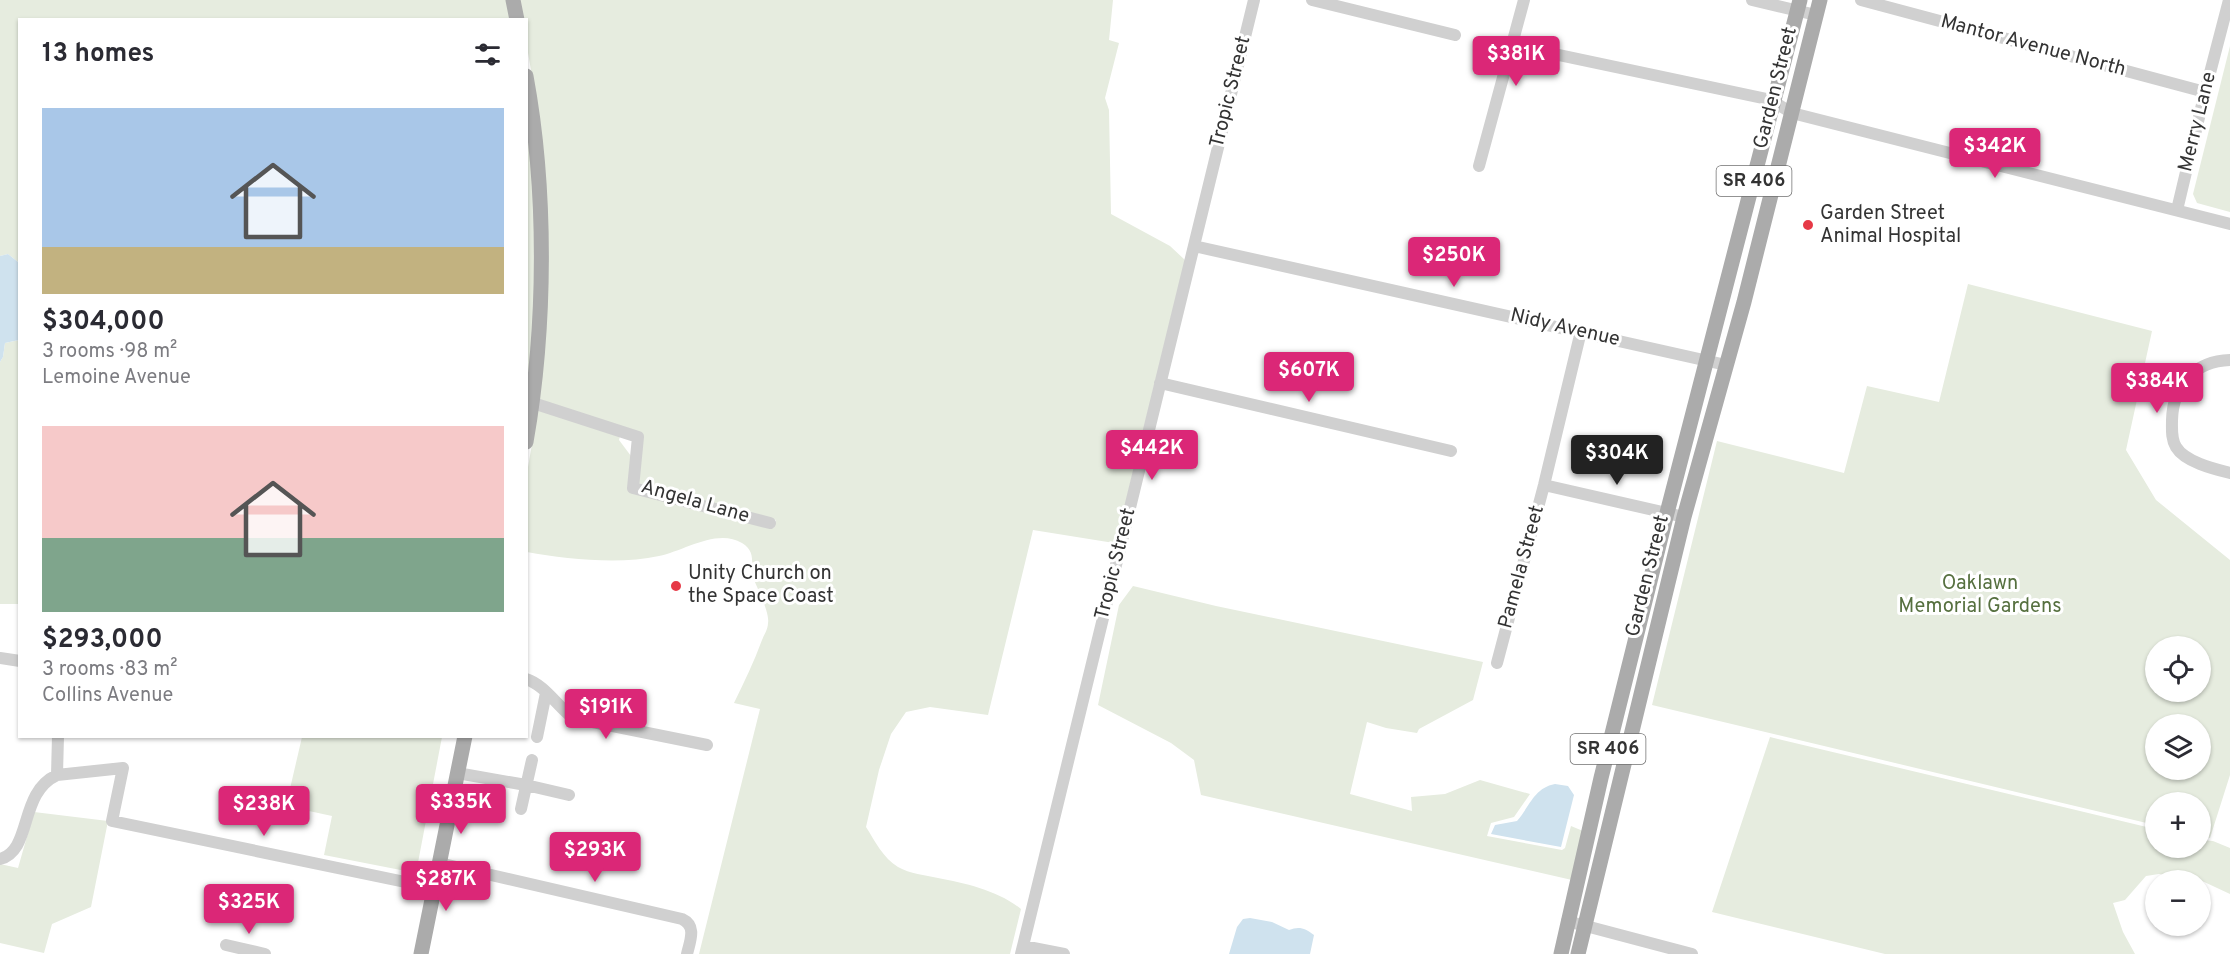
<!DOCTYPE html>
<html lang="en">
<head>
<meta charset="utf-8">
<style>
  body { margin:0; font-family:Overpass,sans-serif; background:#f7f7f7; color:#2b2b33; height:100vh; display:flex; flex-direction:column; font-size:22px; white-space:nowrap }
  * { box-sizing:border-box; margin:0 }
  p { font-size:20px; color:#7c7c81 }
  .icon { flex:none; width:33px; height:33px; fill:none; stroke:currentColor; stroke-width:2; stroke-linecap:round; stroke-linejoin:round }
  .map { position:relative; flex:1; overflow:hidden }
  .side { position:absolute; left:18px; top:18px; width:510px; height:720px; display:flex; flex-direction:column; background:#fff; border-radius:0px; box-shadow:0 2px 4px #0004 }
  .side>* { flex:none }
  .buttons { position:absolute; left:2145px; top:636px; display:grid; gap:12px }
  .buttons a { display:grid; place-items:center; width:66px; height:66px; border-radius:50%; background:#fff; box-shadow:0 2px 4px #0004; font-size:30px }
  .price { position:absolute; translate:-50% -51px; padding:0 14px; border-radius:6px; background:#db2777; color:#fff; font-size:20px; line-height:39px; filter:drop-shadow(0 2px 3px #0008) }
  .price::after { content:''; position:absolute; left:50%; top:36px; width:18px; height:14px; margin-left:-9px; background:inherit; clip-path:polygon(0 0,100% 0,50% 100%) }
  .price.current { background:#222; color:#fff }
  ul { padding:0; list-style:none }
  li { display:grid; align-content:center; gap:12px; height:318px; padding:0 24px }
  li span { display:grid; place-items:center; height:186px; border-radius:0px; color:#555 }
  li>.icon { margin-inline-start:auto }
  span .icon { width:108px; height:108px; fill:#fffc; stroke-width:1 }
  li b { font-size:26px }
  h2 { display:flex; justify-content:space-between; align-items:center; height:72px; padding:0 24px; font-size:26px }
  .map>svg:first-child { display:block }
  .green { fill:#e6ecdf; fill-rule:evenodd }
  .water { fill:#cfe2ee }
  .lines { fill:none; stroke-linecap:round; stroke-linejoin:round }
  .minor { stroke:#d0d0d0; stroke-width:12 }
  .major { stroke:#ababab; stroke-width:15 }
  .poi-dot { fill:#e63946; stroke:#fff; stroke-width:2 }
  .labels { text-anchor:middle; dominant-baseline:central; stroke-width:6; stroke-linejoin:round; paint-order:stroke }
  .shield { fill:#fff; stroke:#707070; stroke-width:1.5 }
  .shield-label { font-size:18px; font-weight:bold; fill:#333 }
  .street-label { font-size:20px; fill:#333; stroke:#fff }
  .poi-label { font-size:20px; fill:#333; stroke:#fff; text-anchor:start }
  .park-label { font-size:20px; fill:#56703f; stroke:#fff }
</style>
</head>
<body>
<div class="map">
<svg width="2230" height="954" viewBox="0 0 2230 954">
  <rect width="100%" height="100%" fill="#fff"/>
  <path class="green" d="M0,0H508L511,19L20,20L19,271L18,262L8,254L0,256Z
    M518,0H1113L1109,40L1119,43L1105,98L1109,110L1111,214L1170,246L1185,260L1116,542L1114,543L1033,530L988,715L930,707L906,712L891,734L879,770L866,827C875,841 883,858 898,867C910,874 925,875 938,878C965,883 999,891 1021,909L1010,954H699L760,709L734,703C744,682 754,662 762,640C764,635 768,629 768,623C770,614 758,589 754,580C749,565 758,553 742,543C717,528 684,551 659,556C619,565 566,559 527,552V473L538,409L620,436L619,440L631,456L632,493L774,528L776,520L638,485L643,438L539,400L541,128L527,47L526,20L522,19Z
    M2230,46V212L2197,203L2193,194Z
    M527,104L531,128L536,273L527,412Z
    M1968,284L2152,331L2126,450L2156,500L2230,560V775L2210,838L2201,836L2200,802H2156L2155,825L1652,705L1717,441L1844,473L1867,386L1939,402ZM2156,646H2200V692H2156ZM2156,724H2200V770H2156Z
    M19,340V604H0V362L3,357L5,343Z
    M1133,586L1216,606L1483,662L1473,700L1419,729L1417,733L1386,728L1367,722L1350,794L1412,811L1411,797L1445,794L1480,780L1530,794L1514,817L1491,823L1487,836L1562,850L1565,848L1571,826L1583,831L1572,880L1201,795L1194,760L1171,743L1098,705L1119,605Z
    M302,737H442L416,873L324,855L332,816L286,806Z
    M1770,737L2155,829L2156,848H2200L2201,840L2213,841L2230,848V894L2200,880L2159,874L2146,876L2125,900L2113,903L2123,932L2135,954H1885L1712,912Z
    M34,812L108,821L91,907L52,924L44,953L0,943V864L18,868Z"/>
  <path class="water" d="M8,254L18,262L19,271V340L5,343L3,357L0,362V256Z
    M1555,784L1568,786L1574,795L1561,847L1491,834L1495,825L1517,821C1530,806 1534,788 1555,784Z
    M1250,918L1272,922L1289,930C1299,926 1305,928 1314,935L1310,954H1229L1237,927L1243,919Z"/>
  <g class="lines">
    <path class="minor" d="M1312,0L1455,35
      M1752,0L1816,15
      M1861,0L2205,92
      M1512,45L1767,99L1774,102L1792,113L2230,224
      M1479,166L1524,0
      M2177,210L2205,92L2229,0
      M1194,246L1726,365
      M2230,360C2195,361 2173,385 2172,420C2172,429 2171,439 2176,447C2185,462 2214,469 2230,473
      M1160,383L1451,451
      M533,403L638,437L633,488L770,523
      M1544,485L1684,517
      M0,658L20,661
      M1497,663L1544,485L1581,331
      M526,679C545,685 557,706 573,718L707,745
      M537,737L546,693
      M457,773L526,785L569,795
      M57,775L58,736
      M521,809L532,760
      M0,859C33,850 18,793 57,775L123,768L112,821L434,888
      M439,863L682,919C697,926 690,941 687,954
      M1567,921L1692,954
      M226,945L265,954
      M1023,946L1064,954
      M1021,954L1254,0"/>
    <path class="major" d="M513,0L517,20
      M526,76C547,190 546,328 526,442
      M421,954L465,736
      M1561,954L1601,778L1667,513L1800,0
      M1578,954L1684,517L1744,302L1820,0"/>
  </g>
  <g class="poi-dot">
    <circle cx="1808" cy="225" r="6"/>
    <circle cx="676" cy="586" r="6"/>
  </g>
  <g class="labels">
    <g class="shield">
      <rect x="1716.5" y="166" width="75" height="30" rx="4.5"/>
      <rect x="1570.5" y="734" width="75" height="30" rx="4.5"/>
    </g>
    <g class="shield-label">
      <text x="1754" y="181">SR 406</text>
      <text x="1608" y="749">SR 406</text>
    </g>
    <g class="street-label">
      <text transform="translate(2033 46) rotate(15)">Mantor Avenue North</text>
      <text transform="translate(1776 88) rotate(-76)">Garden Street</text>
      <text transform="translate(1231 92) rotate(-76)">Tropic Street</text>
      <text transform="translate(2198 122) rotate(-76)">Merry Lane</text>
      <text transform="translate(1565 328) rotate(13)">Nidy Avenue</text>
      <text transform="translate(695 502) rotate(16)">Angela Lane</text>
      <text transform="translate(1116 564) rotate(-76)">Tropic Street</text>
      <text transform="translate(1522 567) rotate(-75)">Pamela Street</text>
      <text transform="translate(1648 576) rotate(-76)">Garden Street</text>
    </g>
    <g class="poi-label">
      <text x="1820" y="214">Garden Street<tspan x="1820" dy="23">Animal Hospital</tspan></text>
      <text x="688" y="574">Unity Church on<tspan x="688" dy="23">the Space Coast</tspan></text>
    </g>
    <g class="park-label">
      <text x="1980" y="584">Oaklawn<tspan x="1980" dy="23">Memorial Gardens</tspan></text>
    </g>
  </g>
</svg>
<div class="buttons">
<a><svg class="icon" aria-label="locate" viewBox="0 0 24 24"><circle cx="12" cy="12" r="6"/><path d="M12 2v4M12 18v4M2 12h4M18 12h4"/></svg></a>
<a><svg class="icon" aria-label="layers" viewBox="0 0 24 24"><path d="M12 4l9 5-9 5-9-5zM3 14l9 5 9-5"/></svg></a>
<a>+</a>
<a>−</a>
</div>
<b class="price" style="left:1516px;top:87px">$381K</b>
<b class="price" style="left:1995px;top:179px">$342K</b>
<b class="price" style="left:1454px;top:288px">$250K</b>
<b class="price" style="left:1309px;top:403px">$607K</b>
<b class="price" style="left:2157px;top:414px">$384K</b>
<b class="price" style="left:1152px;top:481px">$442K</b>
<b class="price current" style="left:1617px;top:486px">$304K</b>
<b class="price" style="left:606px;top:740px">$191K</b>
<b class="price" style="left:461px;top:835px">$335K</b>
<b class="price" style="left:264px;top:837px">$238K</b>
<b class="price" style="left:595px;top:883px">$293K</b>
<b class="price" style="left:446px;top:912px">$287K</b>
<b class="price" style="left:249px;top:935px">$325K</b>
<section class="side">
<h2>13 homes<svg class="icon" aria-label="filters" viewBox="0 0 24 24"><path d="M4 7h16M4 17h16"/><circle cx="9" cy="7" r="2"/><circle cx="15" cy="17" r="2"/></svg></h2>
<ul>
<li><span style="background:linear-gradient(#a9c7e8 75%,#c2b280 0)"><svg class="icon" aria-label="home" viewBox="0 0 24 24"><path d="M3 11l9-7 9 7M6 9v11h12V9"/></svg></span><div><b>$304,000</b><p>3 rooms · 98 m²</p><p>Lemoine Avenue</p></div></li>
<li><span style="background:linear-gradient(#f6c9c9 60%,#7fa58c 0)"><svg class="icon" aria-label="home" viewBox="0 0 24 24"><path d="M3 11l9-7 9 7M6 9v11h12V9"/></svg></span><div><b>$293,000</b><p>3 rooms · 83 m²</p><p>Collins Avenue</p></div></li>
</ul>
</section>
</div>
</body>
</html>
